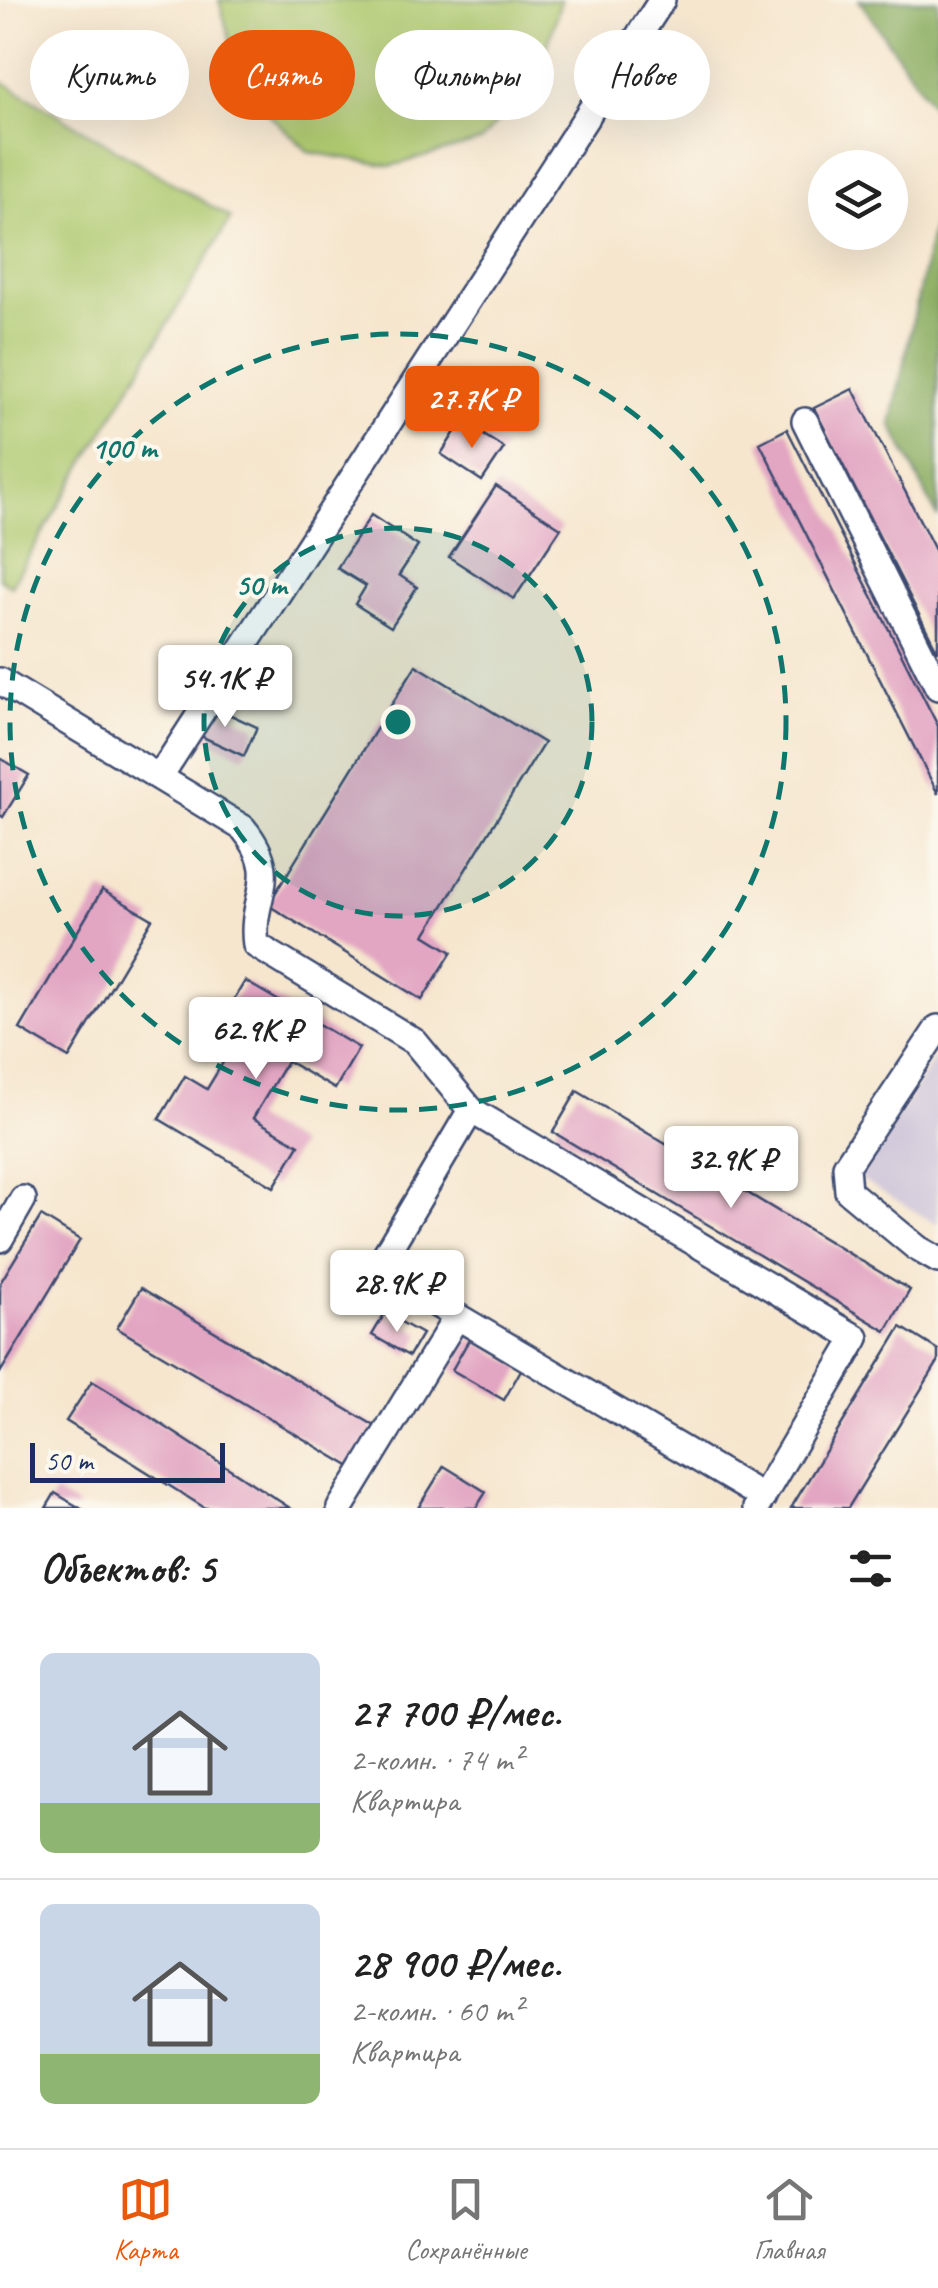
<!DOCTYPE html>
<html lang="ru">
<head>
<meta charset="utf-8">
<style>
  body { margin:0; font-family:Caveat,sans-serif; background:#f6f6f6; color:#222; height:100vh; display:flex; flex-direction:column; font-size:38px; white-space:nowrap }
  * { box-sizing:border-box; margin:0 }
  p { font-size:32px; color:#767676 }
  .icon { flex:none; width:55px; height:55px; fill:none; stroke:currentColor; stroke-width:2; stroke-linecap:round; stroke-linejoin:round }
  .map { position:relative; height:1508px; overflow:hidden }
  .details { display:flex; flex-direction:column; background:#fff; flex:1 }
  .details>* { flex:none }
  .banner { position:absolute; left:30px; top:30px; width:880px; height:90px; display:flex; gap:20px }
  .buttons { position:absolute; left:808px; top:150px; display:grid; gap:20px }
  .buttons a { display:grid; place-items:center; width:100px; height:100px; border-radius:50%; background:#fff; box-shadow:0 10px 40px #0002; font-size:50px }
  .scale { position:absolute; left:30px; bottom:25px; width:195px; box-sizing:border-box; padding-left:10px; border:5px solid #1b2f5e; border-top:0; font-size:28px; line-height:35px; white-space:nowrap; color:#1b2f5e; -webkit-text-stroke:8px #fbf7ec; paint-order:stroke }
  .price { position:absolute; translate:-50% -85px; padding:0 22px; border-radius:10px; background:#fff; color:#222; font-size:32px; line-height:65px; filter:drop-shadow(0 2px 5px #0008) }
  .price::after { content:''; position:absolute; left:50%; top:60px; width:30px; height:22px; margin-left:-15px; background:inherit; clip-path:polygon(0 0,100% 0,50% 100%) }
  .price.active { background:#ea580c; color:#fff }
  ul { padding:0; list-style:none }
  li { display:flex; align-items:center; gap:30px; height:250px; padding:0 40px }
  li+li { border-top:2px solid #e0e0e0 }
  li span { display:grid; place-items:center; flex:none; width:280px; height:200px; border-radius:15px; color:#555 }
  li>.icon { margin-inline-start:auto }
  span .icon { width:120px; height:120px; fill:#fffc; stroke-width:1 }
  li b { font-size:42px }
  h2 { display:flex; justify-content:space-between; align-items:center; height:120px; padding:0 40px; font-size:42px }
  .tag { padding:0 35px; border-radius:45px; background:#fff; box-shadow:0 10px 40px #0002; font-size:35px; line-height:90px }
  .tag.active { background:#ea580c; color:#fff }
  .tabs { display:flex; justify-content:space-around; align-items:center; height:140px; border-top:2px solid #e0e0e0; background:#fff; font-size:28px; color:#767676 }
  .tabs a { display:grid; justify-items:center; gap:5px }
  .tabs .active { color:#ea580c }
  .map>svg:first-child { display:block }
  .industrial { fill:#c9bfd7 }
  .green { fill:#afc96f; stroke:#657c66; stroke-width:2.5 }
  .forest { fill:#8bad62; stroke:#536e60; stroke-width:2.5 }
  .building { fill:#e2a5c2 }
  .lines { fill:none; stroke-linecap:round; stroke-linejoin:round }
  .minor-casing { stroke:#3c4a6f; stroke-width:30 }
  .minor { stroke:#fff; stroke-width:25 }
  .ring { fill:none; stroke:#0f766e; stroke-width:5; stroke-dasharray:18 12 }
  .centre { fill:#0f766e; stroke:#fbf7ec; stroke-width:5 }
  .ring-label { font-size:30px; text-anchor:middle; font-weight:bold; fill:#0f766e; stroke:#fbf7ec; stroke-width:8; stroke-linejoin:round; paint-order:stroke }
</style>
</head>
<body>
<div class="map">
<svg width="938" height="1508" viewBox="0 0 938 1508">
  <rect width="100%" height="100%" fill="#fbf7ec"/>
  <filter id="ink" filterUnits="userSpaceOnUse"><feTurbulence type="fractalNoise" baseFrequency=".01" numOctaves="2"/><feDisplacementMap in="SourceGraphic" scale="20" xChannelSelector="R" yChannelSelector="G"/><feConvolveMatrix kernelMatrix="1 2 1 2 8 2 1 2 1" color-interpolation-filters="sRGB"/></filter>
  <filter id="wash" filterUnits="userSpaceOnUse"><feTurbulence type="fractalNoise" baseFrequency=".0048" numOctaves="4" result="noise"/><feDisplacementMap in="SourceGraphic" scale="40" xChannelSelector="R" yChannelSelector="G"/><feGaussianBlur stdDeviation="2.25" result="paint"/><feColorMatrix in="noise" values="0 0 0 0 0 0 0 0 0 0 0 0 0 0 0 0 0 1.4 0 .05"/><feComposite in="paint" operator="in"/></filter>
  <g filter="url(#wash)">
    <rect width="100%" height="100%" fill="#f6e6ce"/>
    <path class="industrial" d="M938,1053V1225L859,1178Z"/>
    <path class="green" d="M219,0H561L541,69L481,141L391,166L309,152L244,91Z
      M0,80L231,218L11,586L0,579Z"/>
    <path class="forest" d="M859,0H938V114Z
      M938,201V518L891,424Z"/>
    <g id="blocks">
      <path class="building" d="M853,389L938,556V652L814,408Z
        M462,421L504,448L482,481L441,454Z
        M787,429L938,726V794L760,443Z
        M496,486L561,528L514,599L449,557Z
        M371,515L418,546L399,575L417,587L391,627L355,604L366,586L337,568Z
        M416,665L544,743L425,935L452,952L422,1000L268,905Z
        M207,704L257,727L244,756L194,733Z
        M0,758L29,775L3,817L0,815Z
        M102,890L152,919L69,1058L20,1029Z
        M245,981L359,1048L335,1089L287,1061L253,1118L299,1145L274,1187L159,1119L185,1076L207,1089L239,1036L219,1024Z
        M577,1091L910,1290L886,1331L553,1132Z
        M41,1216L80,1240L0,1373V1283Z
        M141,1288L375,1426L351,1467L117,1328Z
        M385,1313L422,1334L409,1356L372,1335Z
        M901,1327L938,1350V1362L848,1508H791Z
        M470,1338L522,1368L504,1400L452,1370Z
        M92,1381L138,1409L290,1508H205L66,1421Z
        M444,1466L486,1492L476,1508H418Z
        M55,1493L80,1508H46Z"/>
    </g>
  </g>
  <g filter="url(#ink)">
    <use href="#blocks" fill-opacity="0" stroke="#3c4a6f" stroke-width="2.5"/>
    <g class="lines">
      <defs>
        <path id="minor" d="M805,421L938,687
          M0,681L243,828C284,878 249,895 256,945L415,1042L471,1110L377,1269L763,1497
          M160,776L662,0
          M938,1028L846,1166L848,1191L917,1248L938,1260
          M471,1110L856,1338L756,1508
          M0,1239L23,1199
          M340,1508L456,1318"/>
      </defs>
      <use href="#minor" class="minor-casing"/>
      <use href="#minor" class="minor"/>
    </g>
  </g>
  <circle cx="398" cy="722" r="194" fill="#0f766e" fill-opacity=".12"/>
  <g class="ring">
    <circle cx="398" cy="722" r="194"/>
    <circle cx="398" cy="722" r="388"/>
  </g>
  <circle cx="398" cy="722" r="15" class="centre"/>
  <g class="ring-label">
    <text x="124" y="458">100 m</text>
    <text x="261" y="595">50 m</text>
  </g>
</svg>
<div class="buttons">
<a><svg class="icon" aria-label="layers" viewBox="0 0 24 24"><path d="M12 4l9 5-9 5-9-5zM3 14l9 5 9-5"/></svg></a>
</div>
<div class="scale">50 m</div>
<b class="price active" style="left:472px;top:451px">27.7K ₽</b>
<b class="price" style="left:225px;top:730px">54.1K ₽</b>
<b class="price" style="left:256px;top:1082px">62.9K ₽</b>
<b class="price" style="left:731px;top:1211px">32.9K ₽</b>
<b class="price" style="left:397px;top:1335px">28.9K ₽</b>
<div class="banner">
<a class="tag">Купить</a>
<a class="tag active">Снять</a>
<a class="tag">Фильтры</a>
<a class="tag">Новое</a>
</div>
</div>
<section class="details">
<h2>Объектов: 5<svg class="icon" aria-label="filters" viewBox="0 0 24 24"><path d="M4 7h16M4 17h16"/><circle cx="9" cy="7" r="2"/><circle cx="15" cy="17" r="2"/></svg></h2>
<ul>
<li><span style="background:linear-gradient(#c9d6e8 75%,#8fb573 0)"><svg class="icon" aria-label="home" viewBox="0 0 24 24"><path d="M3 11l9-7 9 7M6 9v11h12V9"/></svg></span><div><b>27 700 ₽/мес.</b><p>2-комн. · 74 m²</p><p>Квартира</p></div></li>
<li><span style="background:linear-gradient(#c9d6e8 75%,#8fb573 0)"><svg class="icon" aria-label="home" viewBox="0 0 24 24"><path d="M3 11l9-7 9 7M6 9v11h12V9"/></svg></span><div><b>28 900 ₽/мес.</b><p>2-комн. · 60 m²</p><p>Квартира</p></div></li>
</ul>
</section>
<nav class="tabs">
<a class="active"><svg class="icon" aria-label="map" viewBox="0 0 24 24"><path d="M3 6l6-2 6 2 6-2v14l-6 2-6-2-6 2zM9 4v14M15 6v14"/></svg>Карта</a>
<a><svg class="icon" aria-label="saved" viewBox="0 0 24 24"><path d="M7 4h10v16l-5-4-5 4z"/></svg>Сохранённые</a>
<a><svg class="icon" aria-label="home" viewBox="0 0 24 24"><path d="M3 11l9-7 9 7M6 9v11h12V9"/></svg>Главная</a>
</nav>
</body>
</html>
